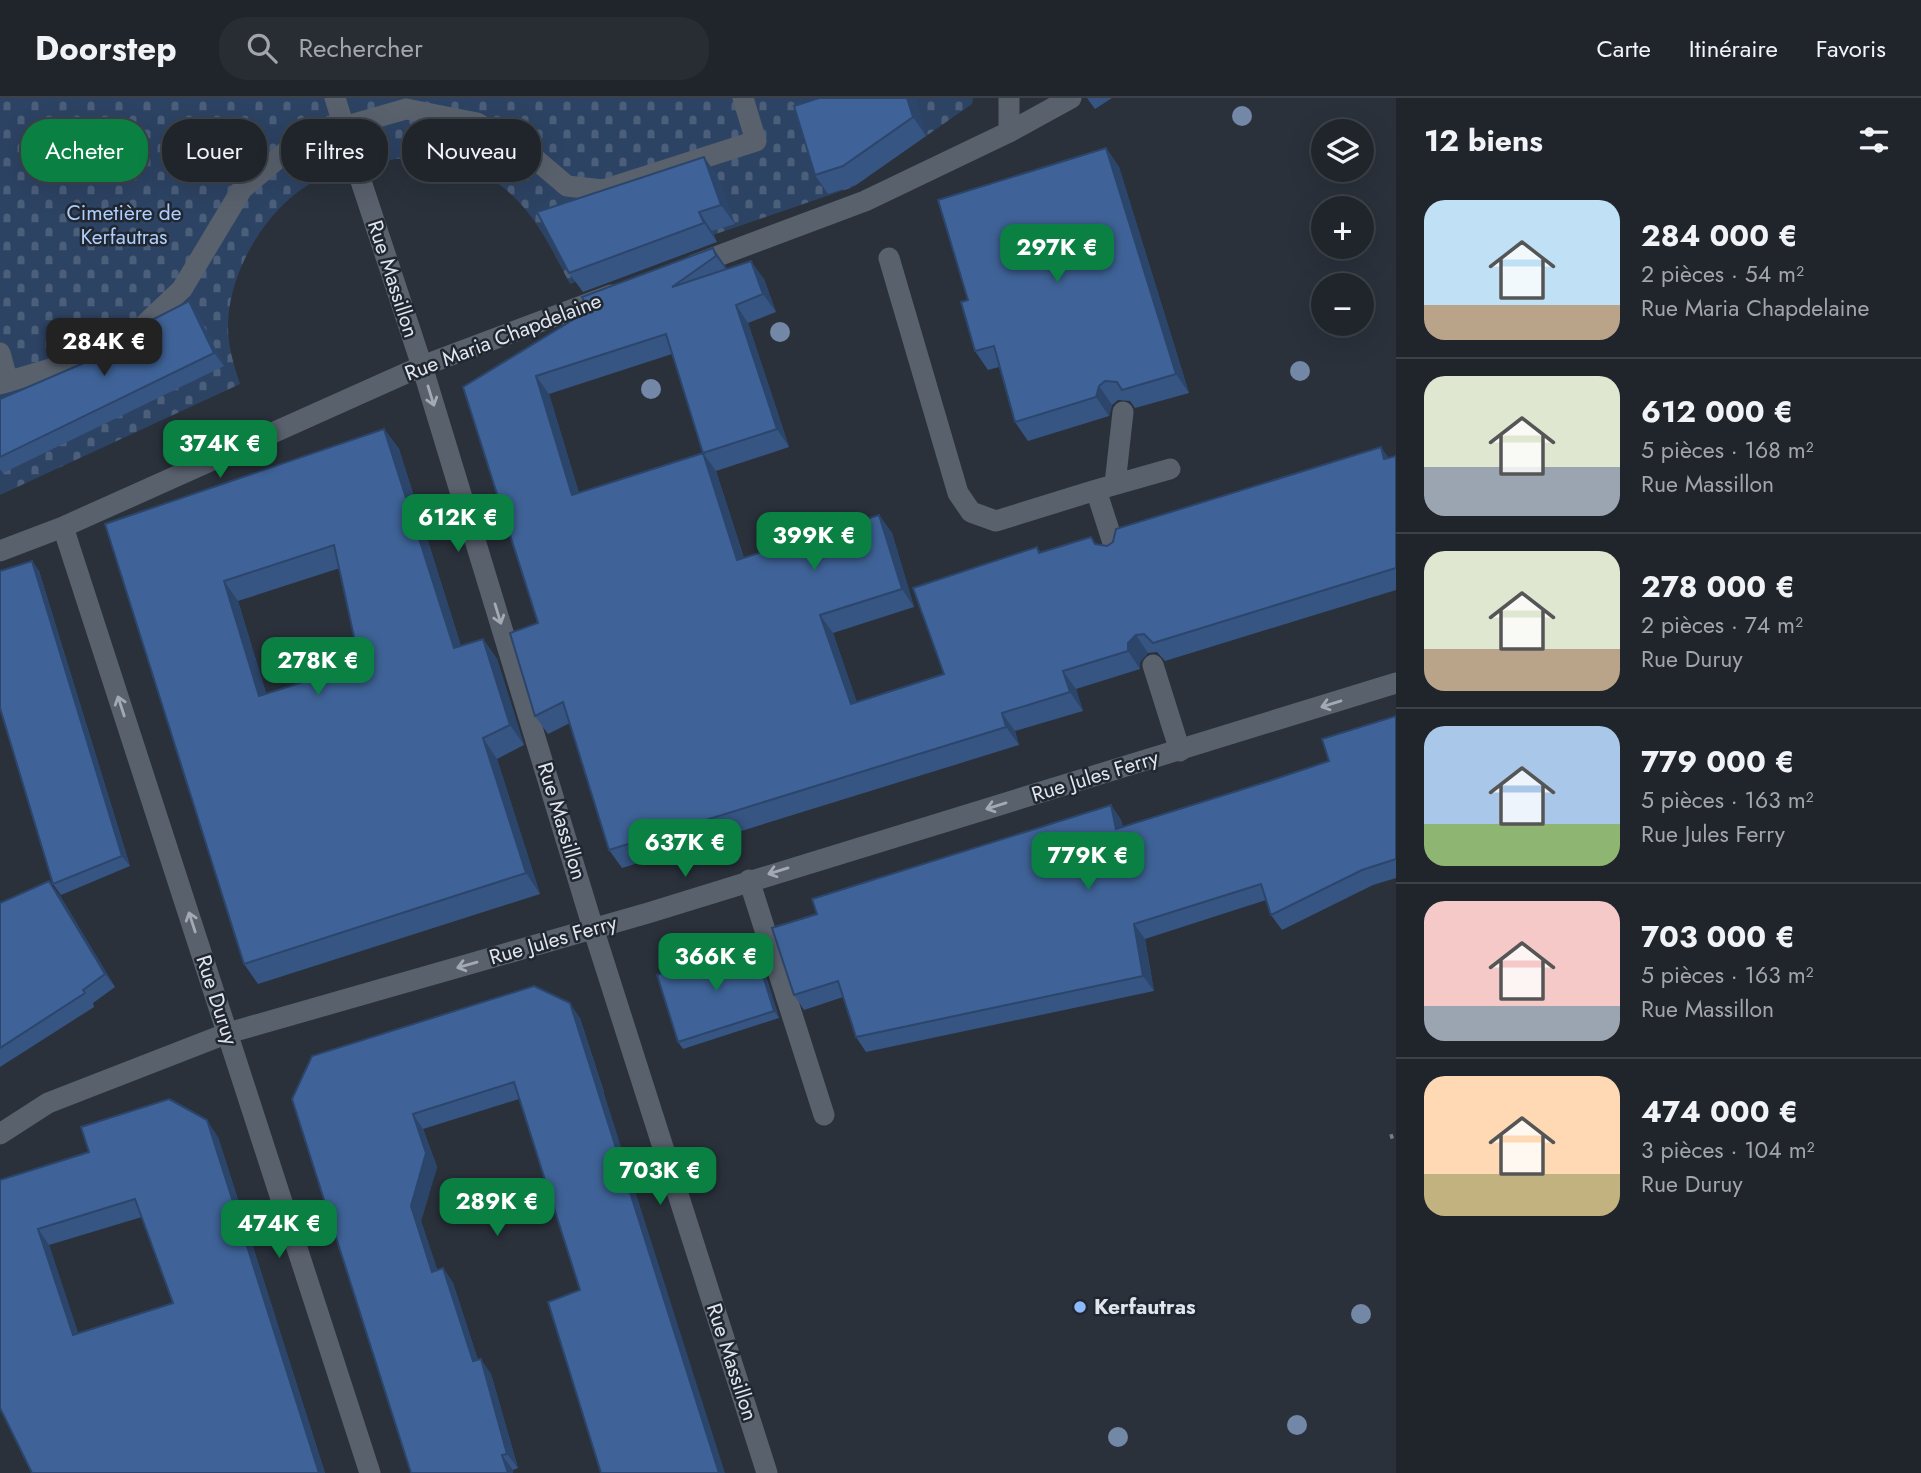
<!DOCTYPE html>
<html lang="fr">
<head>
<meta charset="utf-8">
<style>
  body { margin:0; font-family:Jost,sans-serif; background:#282d34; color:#f1f3f6; height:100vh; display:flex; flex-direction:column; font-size:26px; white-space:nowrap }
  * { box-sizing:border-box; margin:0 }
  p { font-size:23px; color:#a2a5a9 }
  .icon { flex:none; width:38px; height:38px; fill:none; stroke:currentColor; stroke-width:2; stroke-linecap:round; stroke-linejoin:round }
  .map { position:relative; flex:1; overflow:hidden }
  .details { display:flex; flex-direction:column; background:#20252c; width:525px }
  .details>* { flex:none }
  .hud { position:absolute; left:21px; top:21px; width:665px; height:63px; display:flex; gap:14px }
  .buttons { position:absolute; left:1311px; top:21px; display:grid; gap:14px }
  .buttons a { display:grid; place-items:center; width:63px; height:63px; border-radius:50%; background:#20252c; box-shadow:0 7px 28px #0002,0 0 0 2px #3d4248; font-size:35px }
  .price { position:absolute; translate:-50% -60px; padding:0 16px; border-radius:14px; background:#0b8043; color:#fff; font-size:23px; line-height:46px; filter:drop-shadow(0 2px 4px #0008) }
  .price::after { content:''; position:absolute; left:50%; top:42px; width:21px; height:16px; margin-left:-10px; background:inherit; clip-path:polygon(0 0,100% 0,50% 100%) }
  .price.on { background:#222; color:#fff }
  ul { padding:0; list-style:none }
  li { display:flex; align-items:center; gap:21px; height:175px; padding:0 28px }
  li+li { border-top:2px solid #3d4248 }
  li span { display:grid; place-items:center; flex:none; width:196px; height:140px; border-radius:21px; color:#555 }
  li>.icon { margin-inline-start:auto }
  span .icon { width:84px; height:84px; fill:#fffc; stroke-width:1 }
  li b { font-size:30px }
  h2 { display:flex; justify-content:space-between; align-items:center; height:84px; padding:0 28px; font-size:30px }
  .pill { padding:0 24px; border-radius:28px; background:#20252c; box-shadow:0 7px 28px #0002,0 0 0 2px #3d4248; font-size:24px; line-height:63px }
  .pill.on { background:#0b8043; color:#fff }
  header { display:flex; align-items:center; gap:42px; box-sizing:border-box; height:98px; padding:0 35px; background:#20252c; border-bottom:2px solid #3d4248 }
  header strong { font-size:33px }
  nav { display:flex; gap:38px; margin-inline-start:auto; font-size:24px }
  .search { width:490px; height:63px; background:#282d34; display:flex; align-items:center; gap:18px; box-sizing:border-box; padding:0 24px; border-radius:28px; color:#a2a5a9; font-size:26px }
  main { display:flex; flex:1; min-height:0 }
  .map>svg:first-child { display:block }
  .cemetery { fill:url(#cemetery-stones) }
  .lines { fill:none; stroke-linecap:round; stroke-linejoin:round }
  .path { stroke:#777d86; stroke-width:4.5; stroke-dasharray:3.5 5; stroke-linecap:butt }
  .lane { stroke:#59616d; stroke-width:21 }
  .street { stroke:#59616d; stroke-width:21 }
  .tree { fill:#7387a6 }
  .wall { fill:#365583; fill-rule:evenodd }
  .shaded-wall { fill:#2c456a }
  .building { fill:#3f6398; stroke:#2c456a; stroke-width:2; fill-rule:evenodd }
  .oneway { stroke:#a4aab3 }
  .poi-dot { fill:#8cb9fc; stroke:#202731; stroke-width:2.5 }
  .labels { text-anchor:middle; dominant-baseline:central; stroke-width:5; stroke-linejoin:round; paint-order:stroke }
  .park-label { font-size:21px; fill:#aecefd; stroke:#202731 }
  .street-label { font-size:21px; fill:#e1e5ec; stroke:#202731 }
  .poi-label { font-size:21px; font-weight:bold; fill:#e1e5ec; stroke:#202731; text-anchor:start }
</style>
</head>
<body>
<header>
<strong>Doorstep</strong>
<div class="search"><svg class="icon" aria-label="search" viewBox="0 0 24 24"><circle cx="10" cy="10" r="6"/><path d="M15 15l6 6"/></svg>Rechercher</div>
<nav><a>Carte</a><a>Itinéraire</a><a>Favoris</a></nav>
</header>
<main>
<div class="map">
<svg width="1396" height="1375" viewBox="0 0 1396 1375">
  <defs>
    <pattern id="cemetery-stones" width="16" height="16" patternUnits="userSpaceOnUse" patternTransform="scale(1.75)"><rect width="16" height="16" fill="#2d4363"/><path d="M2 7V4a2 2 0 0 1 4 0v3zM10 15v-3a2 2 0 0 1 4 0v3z" fill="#4b5e7a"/></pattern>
  </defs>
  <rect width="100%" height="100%" fill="#2a313b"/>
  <path class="cemetery" d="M0,0H973L972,6L853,89L570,186C551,150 534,112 500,87C458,56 418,53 370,67C350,73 322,77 305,89C262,117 228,177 228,229C228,248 234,268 240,286L0,397Z"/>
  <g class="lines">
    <path class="path" d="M1390,1039L1396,1037"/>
    <path class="lane" d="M335,0L357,71
      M1009,34L1071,0
      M889,160L958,395L971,414L996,423L1096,392L1116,454
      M0,255L8,284
      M0,286L101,256L143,228L182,191L242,91L301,41L406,11L477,25L527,54L567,88L603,92L756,43L743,0
      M1115,386L1123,314
      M1096,392L1170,371
      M1153,567L1180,653
      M749,782L824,1017"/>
    <path class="street" d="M357,71L422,268L593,830L767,1375
      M694,167L865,103L1009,34V0
      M63,429L370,1375
      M0,453L63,429L422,268L611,197
      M0,1036L48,1005L228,935L648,815L1396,585"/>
  </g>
  <g class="tree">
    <circle cx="1242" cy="18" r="10"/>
    <circle cx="780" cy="234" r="10"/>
    <circle cx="1300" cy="273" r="10"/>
    <circle cx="651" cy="291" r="10"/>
    <circle cx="1361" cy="1216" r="10"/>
    <circle cx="1297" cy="1327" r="10"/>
    <circle cx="1118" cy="1339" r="10"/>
  </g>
  <path class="wall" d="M819,0H915L926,38L856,87L828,96L815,77Z
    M1087,0H1112L1095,11Z
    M1106,50L1119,69L1189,295L1135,310L1130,303L1118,302L1112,307L1109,318L1028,343L1015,324L999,269L988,272L975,253L968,202Z
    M717,77L735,126L712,133L717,144L583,194L569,175Z
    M713,150L727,171L764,181L776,214L748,225L789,349L716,373L744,460L879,417L892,435L914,509L833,535L857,605L944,576L1037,449L1041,455L1095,446L1107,448L1396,358V492L1165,563L1157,554L1148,555L1140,564V571L1076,591L1083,613L1015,633L1019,647L622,770L609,752L570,625L548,636L535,618L538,525L463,289ZM672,256L703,355L579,395L549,296Z
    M198,216L224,268L3,375L0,371V301Z
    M384,331L399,351L461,548L483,541L497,561L524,647L497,661L540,796L258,886L244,866L105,426ZM340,470L360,566L266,595L238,503Z
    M32,463L39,473L130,768L61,797L53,786Z
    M1396,618V780L1373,787L1282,832L1271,817L1266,802L1145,841L1154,893L866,954L856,939L843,899L804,912L794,897L817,816L1111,707L1121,722L1123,729L1269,683L1329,663Z
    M59,796L115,889L93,905L94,909L0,969V805Z
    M753,846L758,853L779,920L683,951L678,944Z
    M580,920L604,994L580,1192L519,1001L423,1031L437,1069L421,1123L437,1172L443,1170L453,1185L478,1262L491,1276L518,1370L513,1372V1375H411L312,958Z
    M218,1039L325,1375H32L0,1082ZM142,1119L173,1205L78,1235L49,1147Z"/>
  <path class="shaded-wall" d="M907,0H915L926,38L913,19Z
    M1106,50L1119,69L1189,295L1176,276Z
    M704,59L717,77L735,126L721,107Z
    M699,114L712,133L717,144L704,125Z
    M713,150L726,169L729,176L716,158Z
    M751,163L764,181L776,214L763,196Z
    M189,203L198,216L224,268L214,255Z
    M736,207L748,225L789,349L777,331Z
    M536,278L549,296L585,415L572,397Z
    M1099,288L1112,307L1109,318L1096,299Z
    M384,331L399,351L468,571L454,550Z
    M1381,349L1394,367L1384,361Z
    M703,355L716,373L750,480L737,462Z
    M879,417L892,435L914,509L902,491Z
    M32,463L39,473L130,768L122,758Z
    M224,483L238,503L273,618L259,598Z
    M820,517L833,535L864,625L851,606Z
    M1136,537L1148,555L1140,564V571L1128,553V545Z
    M483,541L497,561L524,647L510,627Z
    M1063,573L1076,591L1083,613L1070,594Z
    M1002,615L1015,633L1019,647L1006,629Z
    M483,640L497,661L540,796L526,775Z
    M1111,707L1121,722L1126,746L1116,731Z
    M49,783L59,796L115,889L105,876Z
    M1134,826L1145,841L1154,893L1143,878Z
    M753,846L758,853L779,920L774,913Z
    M570,905L580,920L725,1375H719Z
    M413,1016L423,1031L437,1069L421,1123L443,1188L432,1174L411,1108Z
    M207,1022L218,1039L325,1375H319Z
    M38,1131L49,1147L84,1253L73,1237Z
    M443,1170L453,1185L483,1278L473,1263Z
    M481,1261L491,1276L518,1370L507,1356Z
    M502,1357L513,1372V1375H508Z"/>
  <path class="building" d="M819,0H907L913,19L843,68L815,77L794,8Z
    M1106,50L1176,276L1122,292L1117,284L1105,283L1099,288L1096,299L1015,324L994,248L975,253L961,204L968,202L938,102Z
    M704,59L721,107L699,114L704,125L569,175L537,114Z
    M713,150L716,158L672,189L751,163L763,196L736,207L777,331L703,355L737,462L879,417L902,491L820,517L851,606L944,576L913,490L1037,449L1039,455L1091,439L1095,446L1107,448L1113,444L1116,431L1381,349L1384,361L1396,358V470L1153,545L1144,536L1136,537L1128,545V553L1063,573L1070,594L1002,615L1006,629L609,752L563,604L535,618L510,535L538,525L463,289L589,212L582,199ZM666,236L703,355L572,397L536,278Z
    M189,203L214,255L0,359V301L100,258V253L146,232L144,226Z
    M384,331L454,550L483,541L510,627L483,640L526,775L244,866L105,426ZM334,447L360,566L259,598L224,483Z
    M32,463L122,758L53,786L0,610V473Z
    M1396,618V761L1362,772L1271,817L1261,786L1134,826L1143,878L856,939L838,883L794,897L772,830L817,816L812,801L1111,707L1116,731L1269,683L1329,663L1322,641Z
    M49,783L105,876L83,892L85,895L0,950V805Z
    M753,846L774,913L678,944L657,877Z
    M534,888L570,905L719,1375H601L548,1204L580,1192L514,984L413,1016L426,1055L411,1108L432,1174L443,1170L473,1263L481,1261L507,1356L502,1357L508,1375H411L292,1001L312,958Z
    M169,1001L207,1022L319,1375H32L0,1310V1082L89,1054L81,1029ZM135,1101L173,1205L73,1237L38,1131Z"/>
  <defs><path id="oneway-shaft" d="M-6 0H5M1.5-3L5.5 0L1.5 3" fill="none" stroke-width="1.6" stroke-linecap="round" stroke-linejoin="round" transform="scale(1.75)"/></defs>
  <g class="oneway">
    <use href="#oneway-shaft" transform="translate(431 298) rotate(73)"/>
    <use href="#oneway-shaft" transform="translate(498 516) rotate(73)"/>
    <use href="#oneway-shaft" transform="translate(1331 606) rotate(163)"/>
    <use href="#oneway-shaft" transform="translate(121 608) rotate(-108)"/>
    <use href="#oneway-shaft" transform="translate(996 708) rotate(163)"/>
    <use href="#oneway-shaft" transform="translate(778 773) rotate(163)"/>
    <use href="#oneway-shaft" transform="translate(192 824) rotate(-108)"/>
    <use href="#oneway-shaft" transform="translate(467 867) rotate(164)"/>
  </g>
  <circle class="poi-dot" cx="1080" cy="1209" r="7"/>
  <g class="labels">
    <g class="park-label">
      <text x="124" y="115">Cimetière de<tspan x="124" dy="24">Kerfautras</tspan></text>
    </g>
    <g class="street-label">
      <text transform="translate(393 181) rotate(72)">Rue Massillon</text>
      <text transform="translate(503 239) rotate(-21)">Rue Maria Chapdelaine</text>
      <text transform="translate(1095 678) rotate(-17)">Rue Jules Ferry</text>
      <text transform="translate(562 723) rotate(73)">Rue Massillon</text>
      <text transform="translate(553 842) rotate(-16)">Rue Jules Ferry</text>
      <text transform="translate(217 902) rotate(72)">Rue Duruy</text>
      <text transform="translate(732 1264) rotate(72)">Rue Massillon</text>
    </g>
    <g class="poi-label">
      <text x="1094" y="1209">Kerfautras</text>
    </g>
  </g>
</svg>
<div class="buttons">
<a><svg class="icon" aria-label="layers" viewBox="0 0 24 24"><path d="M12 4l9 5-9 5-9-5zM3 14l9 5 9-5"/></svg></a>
<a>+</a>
<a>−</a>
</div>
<b class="price" style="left:1057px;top:186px">297K €</b>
<b class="price on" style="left:104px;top:280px">284K €</b>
<b class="price" style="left:220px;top:382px">374K €</b>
<b class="price" style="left:458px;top:456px">612K €</b>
<b class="price" style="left:814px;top:474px">399K €</b>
<b class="price" style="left:318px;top:599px">278K €</b>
<b class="price" style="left:685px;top:781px">637K €</b>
<b class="price" style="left:1088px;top:794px">779K €</b>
<b class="price" style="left:716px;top:895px">366K €</b>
<b class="price" style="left:660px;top:1109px">703K €</b>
<b class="price" style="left:497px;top:1140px">289K €</b>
<b class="price" style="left:279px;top:1162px">474K €</b>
<div class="hud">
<a class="pill on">Acheter</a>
<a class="pill">Louer</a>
<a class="pill">Filtres</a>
<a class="pill">Nouveau</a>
</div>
</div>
<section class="details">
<h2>12 biens<svg class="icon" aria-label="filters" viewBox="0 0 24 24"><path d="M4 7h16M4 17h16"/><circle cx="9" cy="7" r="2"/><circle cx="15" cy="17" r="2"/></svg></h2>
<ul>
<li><span style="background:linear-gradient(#bfe0f5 75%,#b9a48a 0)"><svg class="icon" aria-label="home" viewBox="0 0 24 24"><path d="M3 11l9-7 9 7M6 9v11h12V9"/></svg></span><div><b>284 000 €</b><p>2 pièces · 54 m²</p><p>Rue Maria Chapdelaine</p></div></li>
<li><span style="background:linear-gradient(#dfe7d0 65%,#9aa5b1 0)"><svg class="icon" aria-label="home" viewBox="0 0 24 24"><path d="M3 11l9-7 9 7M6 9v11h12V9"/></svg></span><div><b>612 000 €</b><p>5 pièces · 168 m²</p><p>Rue Massillon</p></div></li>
<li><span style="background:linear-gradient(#dfe7d0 70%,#b9a48a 0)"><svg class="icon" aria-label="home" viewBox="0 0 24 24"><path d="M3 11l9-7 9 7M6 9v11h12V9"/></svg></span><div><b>278 000 €</b><p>2 pièces · 74 m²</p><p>Rue Duruy</p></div></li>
<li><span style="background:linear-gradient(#a9c7e8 70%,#8fb573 0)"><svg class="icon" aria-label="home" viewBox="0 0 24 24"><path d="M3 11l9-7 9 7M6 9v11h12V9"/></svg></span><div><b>779 000 €</b><p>5 pièces · 163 m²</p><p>Rue Jules Ferry</p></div></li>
<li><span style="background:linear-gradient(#f6c9c9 75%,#9aa5b1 0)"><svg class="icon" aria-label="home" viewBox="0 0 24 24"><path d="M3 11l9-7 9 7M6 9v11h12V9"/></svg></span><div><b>703 000 €</b><p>5 pièces · 163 m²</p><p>Rue Massillon</p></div></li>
<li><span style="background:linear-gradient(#ffd9b3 70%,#c2b280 0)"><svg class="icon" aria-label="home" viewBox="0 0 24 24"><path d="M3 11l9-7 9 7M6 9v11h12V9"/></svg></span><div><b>474 000 €</b><p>3 pièces · 104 m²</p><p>Rue Duruy</p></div></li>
</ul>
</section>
</main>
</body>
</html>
